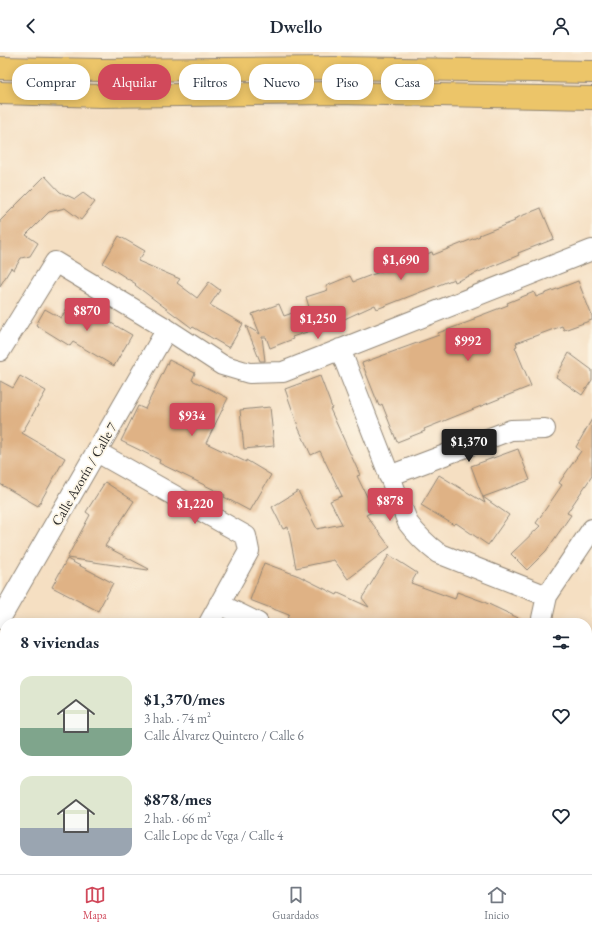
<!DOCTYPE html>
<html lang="es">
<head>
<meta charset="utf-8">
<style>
  body { margin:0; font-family:"EB Garamond",serif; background:#f2f2f3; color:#1f2937; height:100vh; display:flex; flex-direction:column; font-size:15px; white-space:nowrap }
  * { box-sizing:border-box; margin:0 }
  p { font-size:13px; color:#747a83 }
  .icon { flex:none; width:22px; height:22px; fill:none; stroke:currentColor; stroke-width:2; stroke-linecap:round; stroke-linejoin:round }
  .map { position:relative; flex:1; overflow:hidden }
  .sheet { position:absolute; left:0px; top:566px; width:592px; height:256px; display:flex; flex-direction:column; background:#fff; border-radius:16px 16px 0 0; box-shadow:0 2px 10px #0003 }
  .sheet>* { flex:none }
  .banner { position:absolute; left:12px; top:12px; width:568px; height:36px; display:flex; gap:8px }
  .price { position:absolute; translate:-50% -34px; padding:0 9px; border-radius:4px; background:#d1495b; color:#fff; font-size:13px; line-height:26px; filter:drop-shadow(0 1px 2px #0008) }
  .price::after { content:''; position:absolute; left:50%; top:24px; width:12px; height:9px; margin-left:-6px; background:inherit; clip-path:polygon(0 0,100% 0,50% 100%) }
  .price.current { background:#222; color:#fff }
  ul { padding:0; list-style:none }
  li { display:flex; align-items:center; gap:12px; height:100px; padding:0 20px }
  li span { display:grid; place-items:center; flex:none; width:112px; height:80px; border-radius:12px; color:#555 }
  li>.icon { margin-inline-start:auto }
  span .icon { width:48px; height:48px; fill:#fffc; stroke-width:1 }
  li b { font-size:17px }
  h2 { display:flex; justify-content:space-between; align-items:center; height:48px; padding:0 20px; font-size:17px }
  .pill { padding:0 14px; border-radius:16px; background:#fff; box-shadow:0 2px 10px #0003; font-size:14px; line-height:36px }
  .pill.current { background:#d1495b; color:#fff }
  header { display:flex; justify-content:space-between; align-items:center; height:52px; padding:0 20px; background:#fff; font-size:18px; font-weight:600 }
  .tabs { display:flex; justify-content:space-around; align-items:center; height:56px; border-top:1px solid #e0e1e3; background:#fff; font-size:11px; color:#747a83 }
  .tabs a { display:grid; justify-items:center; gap:2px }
  .tabs .current { color:#d1495b }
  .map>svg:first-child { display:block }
  .building { fill:#dfb285 }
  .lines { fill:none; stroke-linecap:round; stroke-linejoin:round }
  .minor-casing { stroke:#908576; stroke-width:22 }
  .major-casing { stroke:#908576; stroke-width:24 }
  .minor { stroke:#fff; stroke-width:20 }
  .major { stroke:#ecc569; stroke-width:22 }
  .labels { text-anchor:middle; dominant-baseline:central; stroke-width:3.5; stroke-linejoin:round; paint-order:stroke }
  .street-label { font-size:14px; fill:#2b2b2b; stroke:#fcf5e5 }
</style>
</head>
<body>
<header><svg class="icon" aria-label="back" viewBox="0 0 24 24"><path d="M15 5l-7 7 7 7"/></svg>Dwello<svg class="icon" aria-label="person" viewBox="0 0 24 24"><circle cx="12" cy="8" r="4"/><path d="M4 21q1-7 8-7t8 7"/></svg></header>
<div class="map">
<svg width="592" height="822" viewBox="0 0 592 822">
  <rect width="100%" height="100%" fill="#fcf5e5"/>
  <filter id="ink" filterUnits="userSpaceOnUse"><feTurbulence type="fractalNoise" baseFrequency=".025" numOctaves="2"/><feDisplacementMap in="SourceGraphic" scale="8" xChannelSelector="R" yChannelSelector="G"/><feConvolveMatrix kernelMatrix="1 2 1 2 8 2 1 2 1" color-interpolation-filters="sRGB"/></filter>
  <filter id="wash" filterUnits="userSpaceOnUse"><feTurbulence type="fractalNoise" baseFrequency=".012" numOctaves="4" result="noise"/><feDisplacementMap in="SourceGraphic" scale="16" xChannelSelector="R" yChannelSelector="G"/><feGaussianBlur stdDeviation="0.9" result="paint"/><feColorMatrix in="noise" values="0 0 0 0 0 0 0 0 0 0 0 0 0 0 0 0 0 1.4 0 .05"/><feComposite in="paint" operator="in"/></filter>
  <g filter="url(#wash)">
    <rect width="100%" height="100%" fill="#f5dfc2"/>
    <g id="blocks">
      <path class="building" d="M45,124L60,140L75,147L83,141L95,150L81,168L65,156L49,160L26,183L38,191L30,204L21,206L14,218L11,216L0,234V169Z
        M541,156L554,187L518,201L519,203L455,230L454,227L377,257L375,253L340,269L292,285L293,287L270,296L266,285H262L265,309H260L246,274L260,282L252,262L279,252L284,264L309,255L306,245L328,238L326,234L350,224L353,230L432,200L433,203L480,184L479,183L515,169L514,167Z
        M119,184L145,199L138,209L180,227L177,231L197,246L209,230L220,238L210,253L243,272L229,296L193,275L192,276L135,233L136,232L103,211Z
        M578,229L592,264V268L564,278L562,274L516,291L517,294L515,295L531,334L424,377L425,379L397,390L382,352L379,354L362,311L439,283L438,281L474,268V266L508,253L507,251L534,240L536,245Z
        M72,248L106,268L132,283L114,314L73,290L70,294L36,273L45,257L61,266Z
        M569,301L592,318V328L582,343L556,325Z
        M169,308L195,321L192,328L228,346L206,391L246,410V408L271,423L250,459L224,445L225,443L159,411L160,408L121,389L138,354L145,357Z
        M20,324L46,339L22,381L65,406L38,454L0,432V329L13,336Z
        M320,324L332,356L330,357L360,423L357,424L374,459L366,463L390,495L348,527L334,508L296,516L288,475L283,477L272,455L298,439L317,477L342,472L330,449L342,444L320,399L311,403L299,377L285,337Z
        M270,355L274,394L244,397L240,358Z
        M592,367V424L567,461L571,463L546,499L527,518L511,502L540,474L536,471L562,433L559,431L581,399L576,395Z
        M518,397L530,428L483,445L509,463L488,493L456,471L454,473L421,453L439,423L485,451L471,414Z
        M105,430L134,449L105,494L149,517L148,518L67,506L90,463L86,460Z
        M389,503L417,521L411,531L455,547L457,540L482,549L529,571H298L287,566L289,563L250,548L264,511L299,524L337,543L338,541L369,555L362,546Z
        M67,507L113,531L98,559L52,535Z"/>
    </g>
  </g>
  <g filter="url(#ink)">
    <use href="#blocks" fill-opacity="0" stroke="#908576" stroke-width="1"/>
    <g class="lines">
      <defs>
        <path id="minor" d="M340,297L408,471C417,483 426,492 438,501L547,544
          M0,299L55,210L167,277L222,313L249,321L283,320L592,198
          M97,400L246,484L249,499L209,571
          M389,424L511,378L545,377
          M219,552L258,571
          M0,567L167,277
          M541,571L547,544L592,477
          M0,791L5,787"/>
        <path id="major" d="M0,16L101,18L335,16L592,20
          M0,41L102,44L336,41L592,46"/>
      </defs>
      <use href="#minor" class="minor-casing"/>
      <use href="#major" class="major-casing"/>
      <use href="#minor" class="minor"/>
      <use href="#major" class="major"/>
    </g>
  </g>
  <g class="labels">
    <g class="street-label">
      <text transform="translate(84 422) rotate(-60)">Calle Azorín / Calle 7</text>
    </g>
  </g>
</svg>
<b class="price" style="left:401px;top:229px">$1,690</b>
<b class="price" style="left:87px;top:280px">$870</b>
<b class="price" style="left:318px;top:288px">$1,250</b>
<b class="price" style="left:468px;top:310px">$992</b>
<b class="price" style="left:192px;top:385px">$934</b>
<b class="price current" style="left:469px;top:411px">$1,370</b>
<b class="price" style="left:390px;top:470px">$878</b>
<b class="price" style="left:195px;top:473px">$1,220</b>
<div class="banner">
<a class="pill">Comprar</a>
<a class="pill current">Alquilar</a>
<a class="pill">Filtros</a>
<a class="pill">Nuevo</a>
<a class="pill">Piso</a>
<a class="pill">Casa</a>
</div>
<section class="sheet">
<h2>8 viviendas<svg class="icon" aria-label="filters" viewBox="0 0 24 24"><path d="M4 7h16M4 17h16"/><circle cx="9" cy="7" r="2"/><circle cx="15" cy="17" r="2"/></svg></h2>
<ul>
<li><span style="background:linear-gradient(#dfe7d0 65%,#7fa58c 0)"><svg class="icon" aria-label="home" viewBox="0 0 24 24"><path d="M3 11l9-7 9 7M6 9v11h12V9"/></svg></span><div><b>$1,370/mes</b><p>3 hab. · 74 m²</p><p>Calle Álvarez Quintero / Calle 6</p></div><svg class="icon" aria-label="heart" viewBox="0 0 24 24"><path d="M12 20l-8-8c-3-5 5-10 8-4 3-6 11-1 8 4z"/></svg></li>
<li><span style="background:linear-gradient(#dfe7d0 65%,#9aa5b1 0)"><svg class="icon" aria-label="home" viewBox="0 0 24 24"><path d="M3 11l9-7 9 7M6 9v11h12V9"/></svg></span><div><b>$878/mes</b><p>2 hab. · 66 m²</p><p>Calle Lope de Vega / Calle 4</p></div><svg class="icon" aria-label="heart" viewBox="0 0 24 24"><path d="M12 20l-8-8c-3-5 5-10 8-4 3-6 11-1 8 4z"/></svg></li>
</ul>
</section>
</div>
<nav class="tabs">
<a class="current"><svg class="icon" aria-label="map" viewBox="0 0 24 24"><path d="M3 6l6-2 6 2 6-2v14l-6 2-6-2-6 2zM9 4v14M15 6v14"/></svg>Mapa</a>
<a><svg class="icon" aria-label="saved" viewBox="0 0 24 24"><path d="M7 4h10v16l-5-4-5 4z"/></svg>Guardados</a>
<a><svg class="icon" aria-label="home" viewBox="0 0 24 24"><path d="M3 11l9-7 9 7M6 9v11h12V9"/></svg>Inicio</a>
</nav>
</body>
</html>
